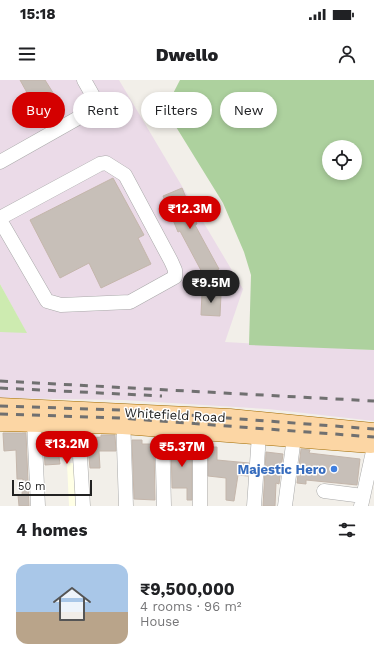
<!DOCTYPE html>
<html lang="en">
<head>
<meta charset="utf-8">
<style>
  body { margin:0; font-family:"Work Sans",sans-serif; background:#f6f6f6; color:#202124; height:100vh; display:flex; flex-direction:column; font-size:15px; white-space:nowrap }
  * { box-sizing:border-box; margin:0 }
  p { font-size:13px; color:#757577 }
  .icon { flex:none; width:22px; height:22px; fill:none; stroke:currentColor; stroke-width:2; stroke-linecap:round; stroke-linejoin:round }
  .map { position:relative; height:426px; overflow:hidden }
  .details { display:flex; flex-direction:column; background:#fff; flex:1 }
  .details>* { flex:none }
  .banner { position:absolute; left:12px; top:12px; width:350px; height:36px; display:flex; gap:8px }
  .fabs { position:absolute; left:322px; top:60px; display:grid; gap:8px }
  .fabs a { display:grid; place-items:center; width:40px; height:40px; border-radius:50%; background:#fff; box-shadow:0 2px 6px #0003; font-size:20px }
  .scale { position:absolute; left:12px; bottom:10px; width:80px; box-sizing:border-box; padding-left:4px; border:2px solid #222; border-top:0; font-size:11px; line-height:14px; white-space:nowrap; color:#222; -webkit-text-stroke:3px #fff; paint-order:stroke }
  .price { position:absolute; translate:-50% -34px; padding:0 9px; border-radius:14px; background:#d40000; color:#fff; font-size:13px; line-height:26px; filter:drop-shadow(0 1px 2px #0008) }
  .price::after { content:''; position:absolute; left:50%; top:24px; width:12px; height:9px; margin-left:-6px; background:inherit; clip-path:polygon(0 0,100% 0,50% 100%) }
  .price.current { background:#222; color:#fff }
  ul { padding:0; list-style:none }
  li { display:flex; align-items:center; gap:12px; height:100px; padding:0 16px }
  li span { display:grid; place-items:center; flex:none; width:112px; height:80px; border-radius:12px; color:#555 }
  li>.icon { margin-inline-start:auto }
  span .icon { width:48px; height:48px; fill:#fffc; stroke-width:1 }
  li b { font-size:17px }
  h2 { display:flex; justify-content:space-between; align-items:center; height:48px; padding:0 16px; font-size:17px }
  .chip { padding:0 14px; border-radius:18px; background:#fff; box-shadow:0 2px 6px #0003; font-size:14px; line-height:36px }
  .chip.current { background:#d40000; color:#fff }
  .status { display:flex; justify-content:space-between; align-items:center; height:28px; padding:0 20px; background:#fff; direction:ltr }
  .status svg { height:11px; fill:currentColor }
  header { display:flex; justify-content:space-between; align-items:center; height:52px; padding:0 16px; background:#fff; font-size:18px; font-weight:800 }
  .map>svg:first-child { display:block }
  .industrial { fill:#ebdbe8 }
  .education { fill:#ffffe5 }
  .grass { fill:#cdebb0 }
  .forest { fill:#add19e; fill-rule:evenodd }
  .building { fill:#c7bfb8; stroke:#c4b6ab }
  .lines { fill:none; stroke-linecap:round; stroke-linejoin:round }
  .minor-casing { stroke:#a9a9a9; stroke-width:15 }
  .major-casing { stroke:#a06b00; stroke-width:19 }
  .minor { stroke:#fff; stroke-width:14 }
  .major { stroke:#fcd6a4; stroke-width:18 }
  .rail { stroke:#707070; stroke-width:3; stroke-dasharray:8 8; stroke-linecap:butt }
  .shop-dot { fill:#3f7fe0; stroke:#fff; stroke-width:1.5 }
  .labels { text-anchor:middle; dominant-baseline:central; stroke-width:3; stroke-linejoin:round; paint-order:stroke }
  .street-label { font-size:13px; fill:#222; stroke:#fff }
  .shop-label { font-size:13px; font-weight:bold; fill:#366cbe; stroke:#fff; text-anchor:end }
</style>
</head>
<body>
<div class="status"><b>15:18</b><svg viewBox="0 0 49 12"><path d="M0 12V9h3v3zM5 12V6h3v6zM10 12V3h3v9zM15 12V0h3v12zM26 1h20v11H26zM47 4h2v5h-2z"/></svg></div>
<header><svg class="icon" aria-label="menu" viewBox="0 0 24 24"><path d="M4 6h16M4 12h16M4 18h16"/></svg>Dwello<svg class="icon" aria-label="person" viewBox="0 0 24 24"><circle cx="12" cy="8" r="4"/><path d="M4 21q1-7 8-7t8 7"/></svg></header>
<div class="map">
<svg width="374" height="426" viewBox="0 0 374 426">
  <rect width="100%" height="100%" fill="#f2efe9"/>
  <path class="industrial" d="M0,0H119L243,209L225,262L374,270V341L268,329L123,320L0,318V252H26L0,204Z"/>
  <path class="education" d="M67,383H83L85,426H69Z"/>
  <path class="grass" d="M0,204L27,253L0,252Z"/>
  <path class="forest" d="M180,0H374V270L249,265L251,195L244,172L223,123L165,29ZM329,67H355V93H329Z"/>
  <path class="building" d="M20,0H45L62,27L41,38Z
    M113,98L144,155L138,158L151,184L101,208L89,183L60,198L30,140Z
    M182,108L197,144L195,145L219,189L204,196L180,151L178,152L163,116Z
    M202,213L221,214L220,236L201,235Z
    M3,353H26L29,426H19L18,415H22L23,399H17L16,370L4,371Z
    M43,354H70L72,377H59L60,384L45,385Z
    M101,355H115L116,371H99L100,388H90L87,358L101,357Z
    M132,360H142V364H154L155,420L134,419Z
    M171,363L183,364V366L192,365V420H187V408H172Z
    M208,367H217V380L249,383L248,396L238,395L234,421L226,420V398L208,396Z
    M301,369L310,370L309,373L360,379L357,405L306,400V404L297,403Z
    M266,372L283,374L279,404L276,403L275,426H263Z"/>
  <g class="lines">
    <defs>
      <path id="minor" d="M0,82L94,29L97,23L84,0
        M0,138L100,84L106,83L125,95L171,181L175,190V197L130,222L61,225L47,221L0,140
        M123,336L126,426
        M34,343L38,426
        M78,343L83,426
        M162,348L164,426
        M324,411L363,416
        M200,426V351
        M254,426L259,355
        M285,426L294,357
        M361,426L374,367"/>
      <path id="major" d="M0,327L230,338L374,352
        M0,342L123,345L371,364"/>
    </defs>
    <use href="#minor" class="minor-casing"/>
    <use href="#major" class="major-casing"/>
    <use href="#minor" class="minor"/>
    <use href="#major" class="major"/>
    <path class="rail" d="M0,301L374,321
      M0,308L162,316
      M0,326L120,330L374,349
      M0,334L120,338L374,357"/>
  </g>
  <circle class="shop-dot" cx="334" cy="389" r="4"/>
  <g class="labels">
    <g class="street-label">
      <text transform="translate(175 335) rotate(3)">Whitefield Road</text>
    </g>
    <g class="shop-label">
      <text x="326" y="389">Majestic Hero</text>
    </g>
  </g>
</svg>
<div class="fabs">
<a><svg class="icon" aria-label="locate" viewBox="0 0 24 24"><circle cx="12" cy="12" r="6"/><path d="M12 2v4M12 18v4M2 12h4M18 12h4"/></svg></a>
</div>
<div class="scale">50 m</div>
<b class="price" style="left:190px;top:150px">₹12.3M</b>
<b class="price current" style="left:211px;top:224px">₹9.5M</b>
<b class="price" style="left:67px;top:385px">₹13.2M</b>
<b class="price" style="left:182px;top:388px">₹5.37M</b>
<div class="banner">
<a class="chip current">Buy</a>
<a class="chip">Rent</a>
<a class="chip">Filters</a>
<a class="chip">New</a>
</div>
</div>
<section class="details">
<h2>4 homes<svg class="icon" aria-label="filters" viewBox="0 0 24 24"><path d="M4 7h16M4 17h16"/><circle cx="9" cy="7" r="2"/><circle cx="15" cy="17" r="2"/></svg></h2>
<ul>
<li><span style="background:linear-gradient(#a9c7e8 60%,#b9a48a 0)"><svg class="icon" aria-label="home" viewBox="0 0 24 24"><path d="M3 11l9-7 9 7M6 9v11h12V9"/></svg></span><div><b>₹9,500,000</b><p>4 rooms · 96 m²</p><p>House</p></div></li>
</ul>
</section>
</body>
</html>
